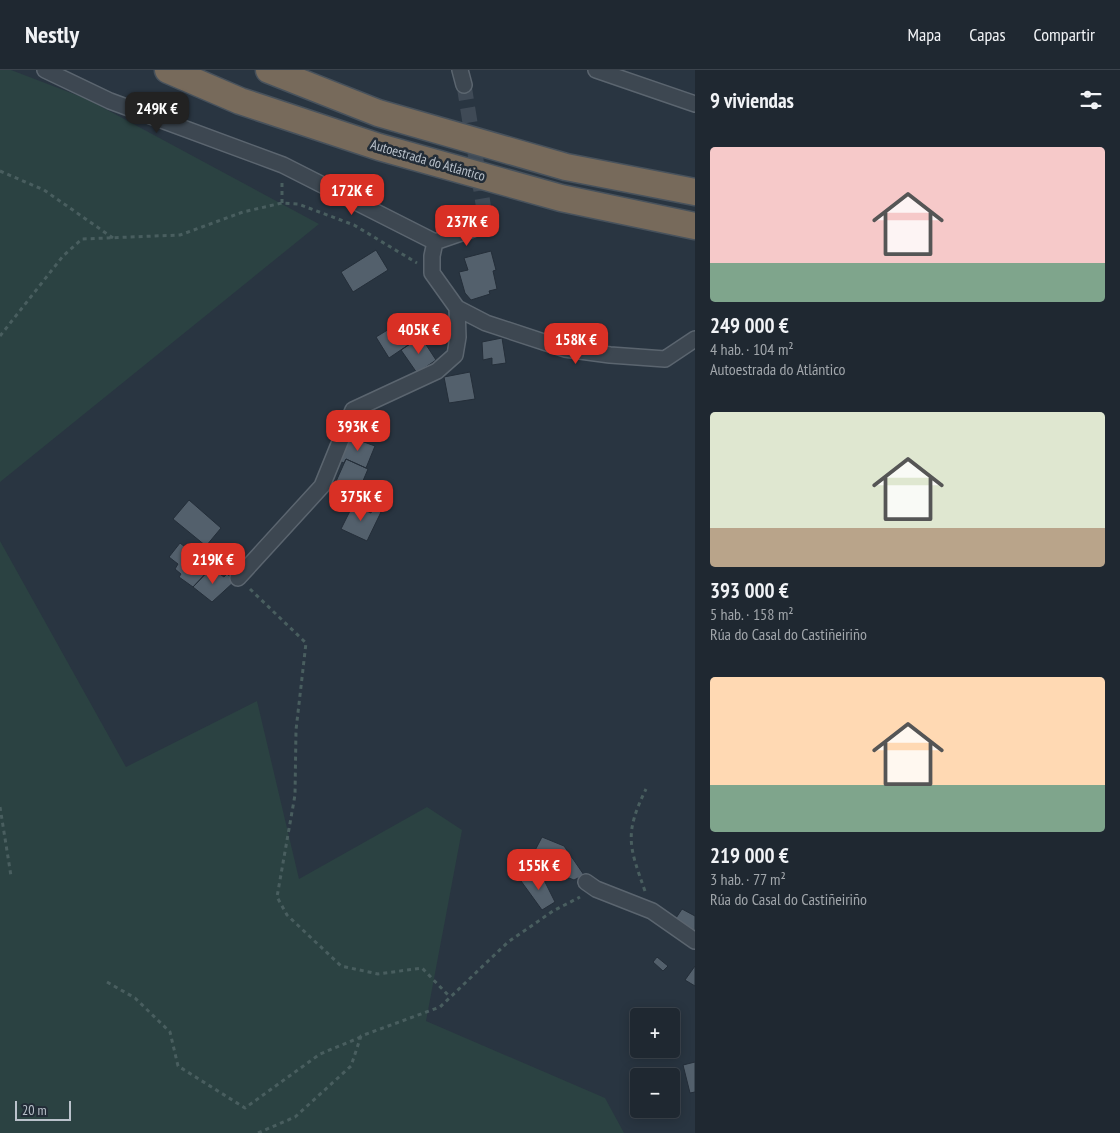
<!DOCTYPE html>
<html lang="es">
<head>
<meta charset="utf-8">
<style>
  body { margin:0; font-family:"PT Sans Narrow",sans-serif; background:#2c343d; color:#f1f3f6; height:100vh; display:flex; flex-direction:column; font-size:19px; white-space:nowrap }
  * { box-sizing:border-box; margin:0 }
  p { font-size:16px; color:#a1a6ab }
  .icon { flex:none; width:28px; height:28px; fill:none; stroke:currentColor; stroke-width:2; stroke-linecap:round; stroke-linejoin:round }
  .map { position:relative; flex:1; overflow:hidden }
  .panel { display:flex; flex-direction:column; background:#1f2831; width:425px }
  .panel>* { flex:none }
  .buttons { position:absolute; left:630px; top:938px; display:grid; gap:10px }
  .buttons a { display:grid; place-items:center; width:50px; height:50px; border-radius:5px; background:#1f2831; box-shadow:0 2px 12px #0003,0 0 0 1px #3c444d; font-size:25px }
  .scale { position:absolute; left:15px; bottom:12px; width:56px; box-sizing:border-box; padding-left:5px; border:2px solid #bac2cb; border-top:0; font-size:14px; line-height:18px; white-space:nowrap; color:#bac2cb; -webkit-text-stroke:4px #222c37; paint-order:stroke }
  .price { position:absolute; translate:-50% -42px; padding:0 11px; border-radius:10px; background:#d93025; color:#fff; font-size:16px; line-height:32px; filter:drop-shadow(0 1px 2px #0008) }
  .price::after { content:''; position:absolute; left:50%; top:30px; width:15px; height:11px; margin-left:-8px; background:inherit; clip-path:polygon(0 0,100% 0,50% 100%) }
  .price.active { background:#222; color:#fff }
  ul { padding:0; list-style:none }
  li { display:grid; align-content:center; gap:10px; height:265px; padding:0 15px }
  li span { display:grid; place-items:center; height:155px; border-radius:5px; color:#555 }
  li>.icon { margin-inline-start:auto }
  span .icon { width:90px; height:90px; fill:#fffc; stroke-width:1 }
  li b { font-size:21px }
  h2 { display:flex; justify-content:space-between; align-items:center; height:60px; padding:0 15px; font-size:21px }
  header { display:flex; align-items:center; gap:30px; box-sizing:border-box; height:70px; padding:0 25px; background:#1f2831; border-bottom:1px solid #3c444d }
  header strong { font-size:24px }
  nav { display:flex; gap:28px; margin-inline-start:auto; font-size:18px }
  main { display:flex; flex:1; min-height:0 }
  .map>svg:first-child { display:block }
  .green { fill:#2b4242 }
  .building { fill:#53606c; stroke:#242e39 }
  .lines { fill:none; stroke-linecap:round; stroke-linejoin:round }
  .street-tunnel { stroke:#3f4a56; stroke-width:15; stroke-dasharray:15 8; stroke-linecap:butt }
  .street-casing { stroke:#5b656f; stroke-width:18 }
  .highway-casing { stroke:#48525c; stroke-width:29 }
  .path { stroke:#495e5f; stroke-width:3; stroke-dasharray:4 4; stroke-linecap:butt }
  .street { stroke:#3d4751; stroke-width:15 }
  .highway { stroke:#776a5b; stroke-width:26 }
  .labels { text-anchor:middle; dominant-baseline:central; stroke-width:5; stroke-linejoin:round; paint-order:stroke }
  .street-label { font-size:14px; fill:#bac2cb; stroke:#222c37 }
</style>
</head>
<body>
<header>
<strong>Nestly</strong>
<nav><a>Mapa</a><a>Capas</a><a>Compartir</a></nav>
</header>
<main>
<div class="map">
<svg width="695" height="1063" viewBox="0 0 695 1063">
  <rect width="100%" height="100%" fill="#293541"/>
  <path class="green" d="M0,0H11L87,29L319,154L0,412Z
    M0,471L126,697L257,631L299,809L427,737L462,760L426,951L605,1028L624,1063H0Z"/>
  <path class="building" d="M376,180L388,200L353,222L341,202Z
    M491,181L496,200L493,201L497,219L489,221L490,224L471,230L465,223L459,202L468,200L464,188Z
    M404,250L417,269L389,288L376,267Z
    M421,267L436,290L417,303L401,280Z
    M502,268L506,293L492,295V288L483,290L482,272Z
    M470,302L475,329L449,333L444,307Z
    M350,367L375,376L366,398L346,389L344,393L339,391Z
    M346,389L368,399L357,425L334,416Z
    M189,430L221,458L206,476L173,449Z
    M353,435L371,443L373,438L381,442L367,471L341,459Z
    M180,473L211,498L193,517L179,507L181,504L175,499L178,494L169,487Z
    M211,498L224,507L227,504L235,511L212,532L193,517Z
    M542,767L564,776L584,805L574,810L529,792Z
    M531,803L543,808L555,832L542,840L521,811Z
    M682,839L695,846V865L674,851Z
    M657,887L668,896L663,901L653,892Z
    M695,896V916L685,910Z
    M695,992V1022L690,1023L683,995Z"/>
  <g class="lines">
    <path class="street-tunnel" d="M464,15L485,146"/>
    <defs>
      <path id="street" d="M45,0L110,31L283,95L435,172
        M460,0L464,15
        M596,0L695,34
        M457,238L486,253L565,279L610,285L665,289L695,269
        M238,508L322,416L353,340L437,301L455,285L458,267L457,238L432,203V186L435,172L473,159L485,146
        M586,812L596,819L652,841L695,871"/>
      <path id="highway" d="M168,0L240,31L379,77L561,128L695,156
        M269,0L378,43L566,97L695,122"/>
    </defs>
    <use href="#street" class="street-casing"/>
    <use href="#highway" class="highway-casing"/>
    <path class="path" d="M0,101L44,120L113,168
      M282,133V111
      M0,266L63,186L82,169L180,165L243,142L282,133L298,134L354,155L417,193
      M250,519L306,573L296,660L295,725L277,827L287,845L341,896L378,904L422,898L450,927
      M0,737L11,806
      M645,821C629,776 624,764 646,719
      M107,912L135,928L170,962L178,996L245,1038L320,984L361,967
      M258,1063L295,1047L351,996L361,966L440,937L508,872L553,841L580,827"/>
    <use href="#street" class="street"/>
    <use href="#highway" class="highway"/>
  </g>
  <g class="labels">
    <g class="street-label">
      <text transform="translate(428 90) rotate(16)">Autoestrada do Atlántico</text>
    </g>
  </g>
</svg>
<div class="buttons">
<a>+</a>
<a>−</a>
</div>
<div class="scale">20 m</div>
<b class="price active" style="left:157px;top:64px">249K €</b>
<b class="price" style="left:352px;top:146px">172K €</b>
<b class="price" style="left:467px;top:177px">237K €</b>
<b class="price" style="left:419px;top:285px">405K €</b>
<b class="price" style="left:576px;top:295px">158K €</b>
<b class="price" style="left:358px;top:382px">393K €</b>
<b class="price" style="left:361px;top:452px">375K €</b>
<b class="price" style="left:213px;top:515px">219K €</b>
<b class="price" style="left:539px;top:821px">155K €</b>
</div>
<section class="panel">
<h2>9 viviendas<svg class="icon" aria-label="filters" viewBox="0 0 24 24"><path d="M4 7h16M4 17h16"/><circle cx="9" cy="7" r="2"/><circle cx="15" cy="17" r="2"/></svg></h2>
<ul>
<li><span style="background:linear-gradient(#f6c9c9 75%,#7fa58c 0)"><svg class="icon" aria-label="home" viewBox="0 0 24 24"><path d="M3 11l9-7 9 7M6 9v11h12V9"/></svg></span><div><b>249 000 €</b><p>4 hab. · 104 m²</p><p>Autoestrada do Atlántico</p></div></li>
<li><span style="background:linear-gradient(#dfe7d0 75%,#b9a48a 0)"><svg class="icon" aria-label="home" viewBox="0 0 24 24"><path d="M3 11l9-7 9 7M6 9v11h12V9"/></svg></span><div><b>393 000 €</b><p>5 hab. · 158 m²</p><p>Rúa do Casal do Castiñeiriño</p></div></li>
<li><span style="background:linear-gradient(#ffd9b3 70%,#7fa58c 0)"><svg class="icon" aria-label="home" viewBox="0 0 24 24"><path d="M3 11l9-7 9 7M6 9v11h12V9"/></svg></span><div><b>219 000 €</b><p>3 hab. · 77 m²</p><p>Rúa do Casal do Castiñeiriño</p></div></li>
</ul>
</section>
</main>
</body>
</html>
